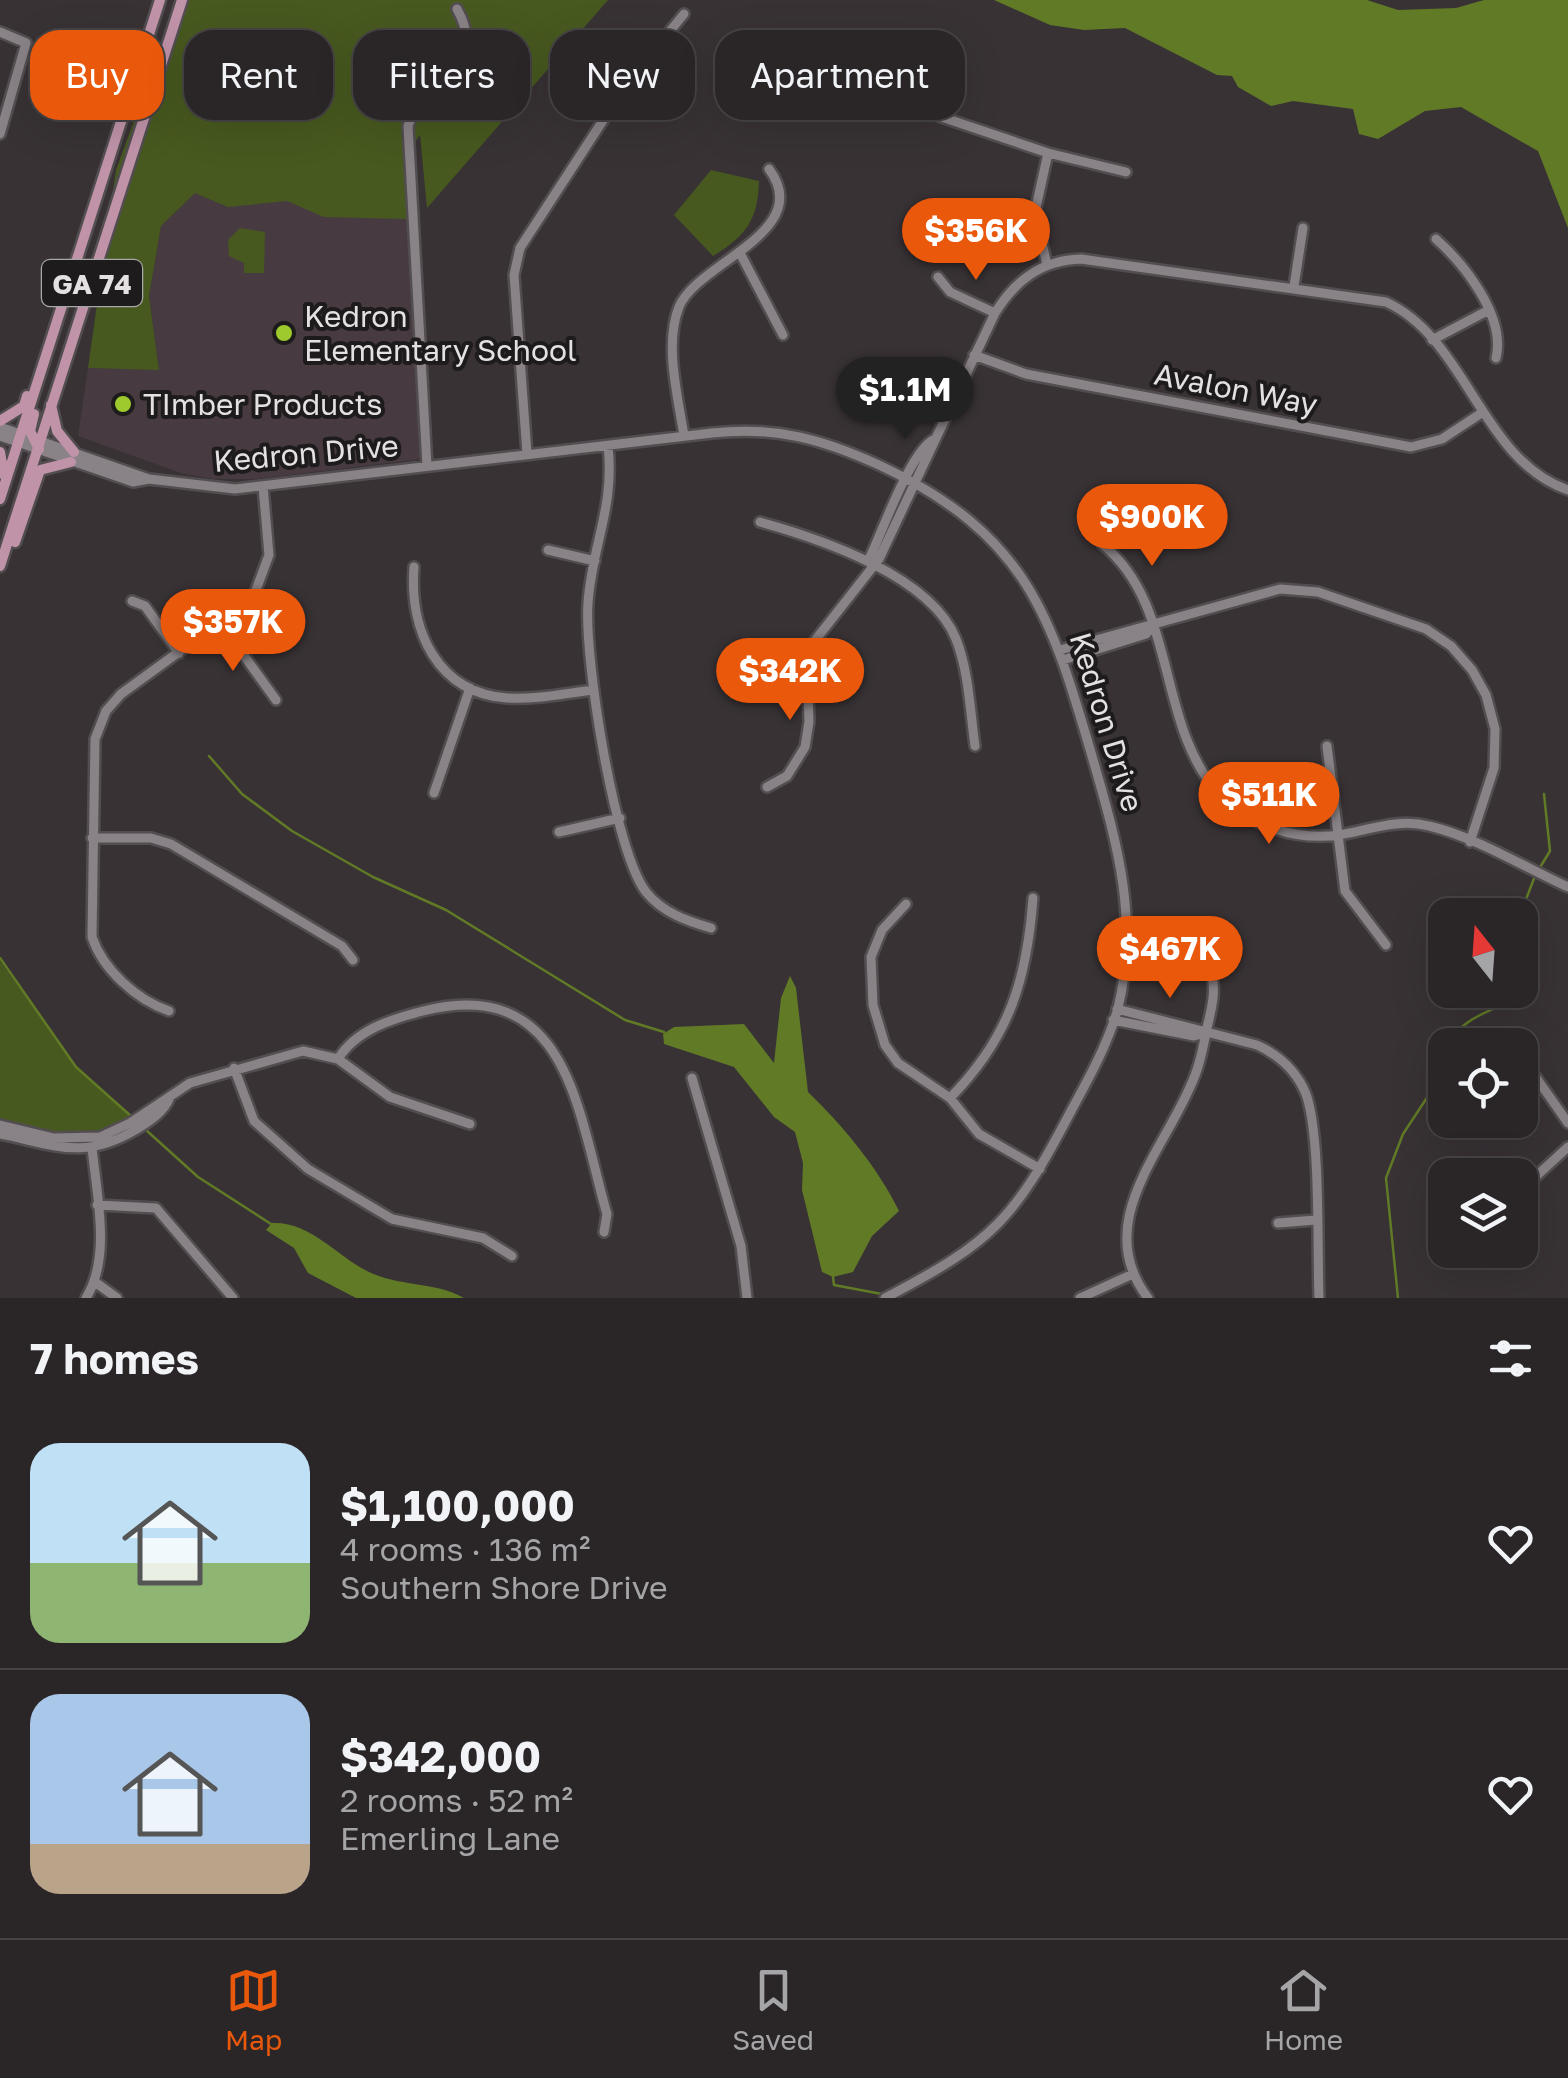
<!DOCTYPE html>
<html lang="en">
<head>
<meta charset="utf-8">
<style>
  body { margin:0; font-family:"Golos Text",sans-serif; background:#322e30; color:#f1f3f6; height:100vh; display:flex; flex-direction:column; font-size:38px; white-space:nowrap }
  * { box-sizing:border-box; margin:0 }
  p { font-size:32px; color:#a5a5a8 }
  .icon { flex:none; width:55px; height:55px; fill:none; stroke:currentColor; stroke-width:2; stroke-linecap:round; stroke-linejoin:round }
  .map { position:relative; height:1298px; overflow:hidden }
  .panel { display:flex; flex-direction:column; background:#2a2628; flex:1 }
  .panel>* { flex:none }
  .banner { position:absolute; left:30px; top:30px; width:1000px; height:90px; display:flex; gap:20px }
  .needle { width:65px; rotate:343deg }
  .tools { position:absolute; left:1428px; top:898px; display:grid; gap:20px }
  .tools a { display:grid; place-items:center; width:110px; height:110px; border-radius:20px; background:#2a2628; box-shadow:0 10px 40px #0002,0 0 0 2px #464345; font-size:50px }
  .price { position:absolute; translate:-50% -85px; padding:0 22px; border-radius:35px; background:#ea580c; color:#fff; font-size:32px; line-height:65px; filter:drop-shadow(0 2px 5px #0008) }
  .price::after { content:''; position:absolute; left:50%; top:60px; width:30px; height:22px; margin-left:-15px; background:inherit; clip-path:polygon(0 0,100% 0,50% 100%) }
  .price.selected { background:#222; color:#fff }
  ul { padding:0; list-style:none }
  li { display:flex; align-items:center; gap:30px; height:250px; padding:0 30px }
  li+li { border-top:2px solid #464345 }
  li span { display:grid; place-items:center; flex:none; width:280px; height:200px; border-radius:30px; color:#555 }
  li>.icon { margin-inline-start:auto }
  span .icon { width:120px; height:120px; fill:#fffc; stroke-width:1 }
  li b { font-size:42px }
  h2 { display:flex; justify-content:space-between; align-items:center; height:120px; padding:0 30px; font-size:42px }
  .tag { padding:0 35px; border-radius:30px; background:#2a2628; box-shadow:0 10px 40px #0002,0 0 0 2px #464345; font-size:35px; line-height:90px }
  .tag.selected { background:#ea580c; color:#fff }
  .tab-bar { display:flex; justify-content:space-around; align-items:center; height:140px; border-top:2px solid #464345; background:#2a2628; font-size:28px; color:#a5a5a8 }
  .tab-bar a { display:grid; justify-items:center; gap:5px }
  .tab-bar .selected { color:#ea580c }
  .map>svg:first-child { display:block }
  .built { fill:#473b41 }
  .green { fill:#47591f }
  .water { fill:#617a26 }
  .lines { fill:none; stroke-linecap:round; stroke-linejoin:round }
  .stream { stroke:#617a26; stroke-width:2.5 }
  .minor-casing { stroke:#524e50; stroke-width:14 }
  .major-casing { stroke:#524e50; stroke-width:15 }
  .minor { stroke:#898286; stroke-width:9 }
  .major { stroke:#c093a9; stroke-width:10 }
  .poi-dot { fill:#9fca2d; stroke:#1d1b1c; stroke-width:4 }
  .labels { text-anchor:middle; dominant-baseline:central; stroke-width:8; stroke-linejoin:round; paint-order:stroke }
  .shield { fill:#1d1b1c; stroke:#a9a6a7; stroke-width:2.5 }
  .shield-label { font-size:28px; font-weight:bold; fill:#e5e1e3 }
  .poi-label { font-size:30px; fill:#e5e1e3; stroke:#1d1b1c; text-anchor:start }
  .street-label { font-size:30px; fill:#e5e1e3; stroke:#1d1b1c }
</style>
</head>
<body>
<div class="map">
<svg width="1568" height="1298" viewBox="0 0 1568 1298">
  <rect width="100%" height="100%" fill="#383235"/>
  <path class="built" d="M246,144L403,158L421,459L256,479H214L184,474L78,436L88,368L159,369L149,296L161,226Z"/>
  <path class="green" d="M178,0H608L427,208L420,135L403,158L407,219L324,217L287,201L228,207L195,193L161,226L149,296L159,370L88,368L116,170Z
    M711,170L759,181C758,220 746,236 713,256L674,215Z
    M240,228L265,232L264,273H244V263L229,256L228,240Z
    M0,961L79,1070L136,1119C81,1146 57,1139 0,1124Z"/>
  <path class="water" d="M994,0H1367L1398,10L1456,8L1484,0H1568V228L1538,151L1461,107L1425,111L1378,139L1359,134L1353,109L1293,101L1271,106L1238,87L1232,76L1217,75L1125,28L1084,30L1050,25Z
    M790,976L796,988L808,1092C843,1126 877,1166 899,1211L872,1236L853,1272L833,1277L822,1272L802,1190L803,1163L795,1132L774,1117L734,1067L664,1044L663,1034L674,1027L744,1024L774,1063L781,998Z
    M272,1223C309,1221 336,1255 367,1271C398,1287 434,1281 464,1298H356L308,1273L294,1248L266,1230Z"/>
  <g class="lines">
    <path class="stream" d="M209,756L242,794L292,831L373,877L446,910L625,1020L664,1032
      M1539,869L1550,851L1544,794
      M1520,915L1535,876
      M0,958L76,1067L132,1117
      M1447,1045C1471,1007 1499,1016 1516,990
      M146,1130L198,1177L271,1224
      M833,1277L834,1285L887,1295
      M1398,1298L1386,1178L1403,1134L1434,1087L1445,1049"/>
    <defs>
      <path id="minor" d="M0,32L26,43L0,134
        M903,104L1048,153L1126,172
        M1436,239C1465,265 1506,317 1496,358
        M741,255L783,335
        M1047,265L1035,212L1048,153
        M938,277L950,292L995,313
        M1294,286L1303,228
        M1432,340L1487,311
        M974,355L1026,374L1411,447L1442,439L1483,412
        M0,427L149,479L235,489L712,433C775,426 822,439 879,465C1028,535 1051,615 1094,763C1118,846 1139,922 1118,1008C1108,1044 1089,1078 1071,1111C1014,1220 994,1241 885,1298
        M0,436L133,482L149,479
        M684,436C678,397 664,344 679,307C696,263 816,232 769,169
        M608,446C615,507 592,545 588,603C584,657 614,850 646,892C663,913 687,921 711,928
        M527,454L514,275L520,248L628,82L684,14
        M427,466L408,126C424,77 491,70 457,9
        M760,522C821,539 931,576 956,639C969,672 970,711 975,746
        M1102,544C1179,606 1155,725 1220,795C1250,826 1296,841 1339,835C1369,830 1398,818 1429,826C1476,837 1524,867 1568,887
        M548,550L595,561
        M871,565L870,557C883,530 910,453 933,440
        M414,567C409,630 437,693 507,698C536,700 566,693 594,690
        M132,601L145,606L179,653
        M222,625L276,700
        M1060,650L1280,589L1318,592L1426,629L1451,646L1472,670L1486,695L1495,729L1494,768L1470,842
        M742,654L807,664
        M1063,660L1146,634L1152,626
        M1327,746L1345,891L1386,945
        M767,787L787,776L805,747L809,722L807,664L813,643L879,559L995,313C1015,281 1041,260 1081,259L1386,302C1467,339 1481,460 1568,490
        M434,793L470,688
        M559,832L620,818
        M92,838H151L171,844L342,946L353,960
        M906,904L882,930L871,957L873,1005L885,1045L898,1063L950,1098L979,1134L1040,1169
        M1117,1009L1257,1045C1279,1055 1297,1072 1306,1094C1321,1136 1317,1249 1319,1298
        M169,1011C137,1000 103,970 92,937L95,739L106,711L121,694L253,598L269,555L263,486
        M1113,1020L1194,1036L1206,1033
        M338,1059C356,1030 391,1019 423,1011C569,974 578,1115 607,1214L604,1232
        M234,1068L254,1121L308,1169L392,1219L483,1238L512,1256
        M1535,1076L1568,1123
        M692,1078L741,1246L747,1298
        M950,1098C1009,1038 1027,980 1033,898
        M0,1125L54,1138L100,1137L130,1123L190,1083L303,1051L338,1059L390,1097L470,1124
        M0,1134C55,1145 84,1161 137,1129C150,1121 164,1112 170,1097
        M1520,1191L1568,1147
        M97,1205L156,1208L233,1298
        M1278,1223L1316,1220
        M95,1282L117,1298
        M86,1298C112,1256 96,1193 92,1147
        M1080,1298L1133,1274
        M1148,1298C1092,1225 1161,1154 1190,1087C1199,1069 1203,1048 1207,1028C1211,1010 1216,994 1212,976"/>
      <path id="major" d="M51,405L57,431L74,452
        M34,414L30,431L39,449
        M0,421L24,406L27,396
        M0,452L4,475
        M0,499L160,0
        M15,542L40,470L71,462
        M0,566L182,0"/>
    </defs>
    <use href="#minor" class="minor-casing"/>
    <use href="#major" class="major-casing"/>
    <use href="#minor" class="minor"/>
    <use href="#major" class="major"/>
  </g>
  <g class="poi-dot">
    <circle cx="284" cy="333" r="10"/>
    <circle cx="123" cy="404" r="10"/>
  </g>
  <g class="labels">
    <rect class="shield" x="42" y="260" width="100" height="46" rx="8"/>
    <g class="shield-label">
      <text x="92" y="283">GA 74</text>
    </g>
    <g class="poi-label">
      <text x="304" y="316">Kedron<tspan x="304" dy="34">Elementary School</tspan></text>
      <text x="143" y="404">TImber Products</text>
    </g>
    <g class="street-label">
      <text transform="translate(1236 389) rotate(11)">Avalon Way</text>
      <text transform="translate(306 453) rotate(-5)">Kedron Drive</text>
      <text transform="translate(1107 722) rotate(73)">Kedron Drive</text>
    </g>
  </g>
</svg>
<div class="tools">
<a><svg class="needle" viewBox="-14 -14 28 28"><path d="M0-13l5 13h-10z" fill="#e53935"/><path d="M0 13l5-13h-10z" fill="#a5a5a8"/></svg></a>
<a><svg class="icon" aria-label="locate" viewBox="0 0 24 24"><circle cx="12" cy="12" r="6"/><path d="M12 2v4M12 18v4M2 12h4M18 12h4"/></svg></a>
<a><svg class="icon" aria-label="layers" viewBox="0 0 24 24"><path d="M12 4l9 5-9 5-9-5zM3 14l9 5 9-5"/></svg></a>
</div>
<b class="price" style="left:976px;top:283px">$356K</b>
<b class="price selected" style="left:905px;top:442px">$1.1M</b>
<b class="price" style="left:1152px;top:569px">$900K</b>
<b class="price" style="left:233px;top:674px">$357K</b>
<b class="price" style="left:790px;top:723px">$342K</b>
<b class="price" style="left:1269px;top:847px">$511K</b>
<b class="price" style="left:1170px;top:1001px">$467K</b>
<div class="banner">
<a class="tag selected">Buy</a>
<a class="tag">Rent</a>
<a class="tag">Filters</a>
<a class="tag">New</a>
<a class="tag">Apartment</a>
</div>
</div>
<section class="panel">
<h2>7 homes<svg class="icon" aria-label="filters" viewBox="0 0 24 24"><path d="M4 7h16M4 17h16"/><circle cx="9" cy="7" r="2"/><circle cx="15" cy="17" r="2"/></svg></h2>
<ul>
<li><span style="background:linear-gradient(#bfe0f5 60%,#8fb573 0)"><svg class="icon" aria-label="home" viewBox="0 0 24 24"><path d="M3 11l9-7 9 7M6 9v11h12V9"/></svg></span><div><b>$1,100,000</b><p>4 rooms · 136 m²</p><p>Southern Shore Drive</p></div><svg class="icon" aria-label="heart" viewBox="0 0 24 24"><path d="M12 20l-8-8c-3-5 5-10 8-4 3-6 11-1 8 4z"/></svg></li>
<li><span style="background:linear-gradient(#a9c7e8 75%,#b9a48a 0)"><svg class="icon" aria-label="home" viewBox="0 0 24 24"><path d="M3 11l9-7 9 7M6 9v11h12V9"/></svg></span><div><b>$342,000</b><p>2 rooms · 52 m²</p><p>Emerling Lane</p></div><svg class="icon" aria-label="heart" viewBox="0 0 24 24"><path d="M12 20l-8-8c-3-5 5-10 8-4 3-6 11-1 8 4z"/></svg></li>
</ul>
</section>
<nav class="tab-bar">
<a class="selected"><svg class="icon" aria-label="map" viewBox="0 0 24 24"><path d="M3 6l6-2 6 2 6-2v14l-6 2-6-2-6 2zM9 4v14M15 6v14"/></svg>Map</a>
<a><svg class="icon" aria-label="saved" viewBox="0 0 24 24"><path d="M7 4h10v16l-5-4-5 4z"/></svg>Saved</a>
<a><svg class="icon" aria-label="home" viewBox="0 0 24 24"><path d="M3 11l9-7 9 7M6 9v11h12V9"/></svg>Home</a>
</nav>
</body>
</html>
